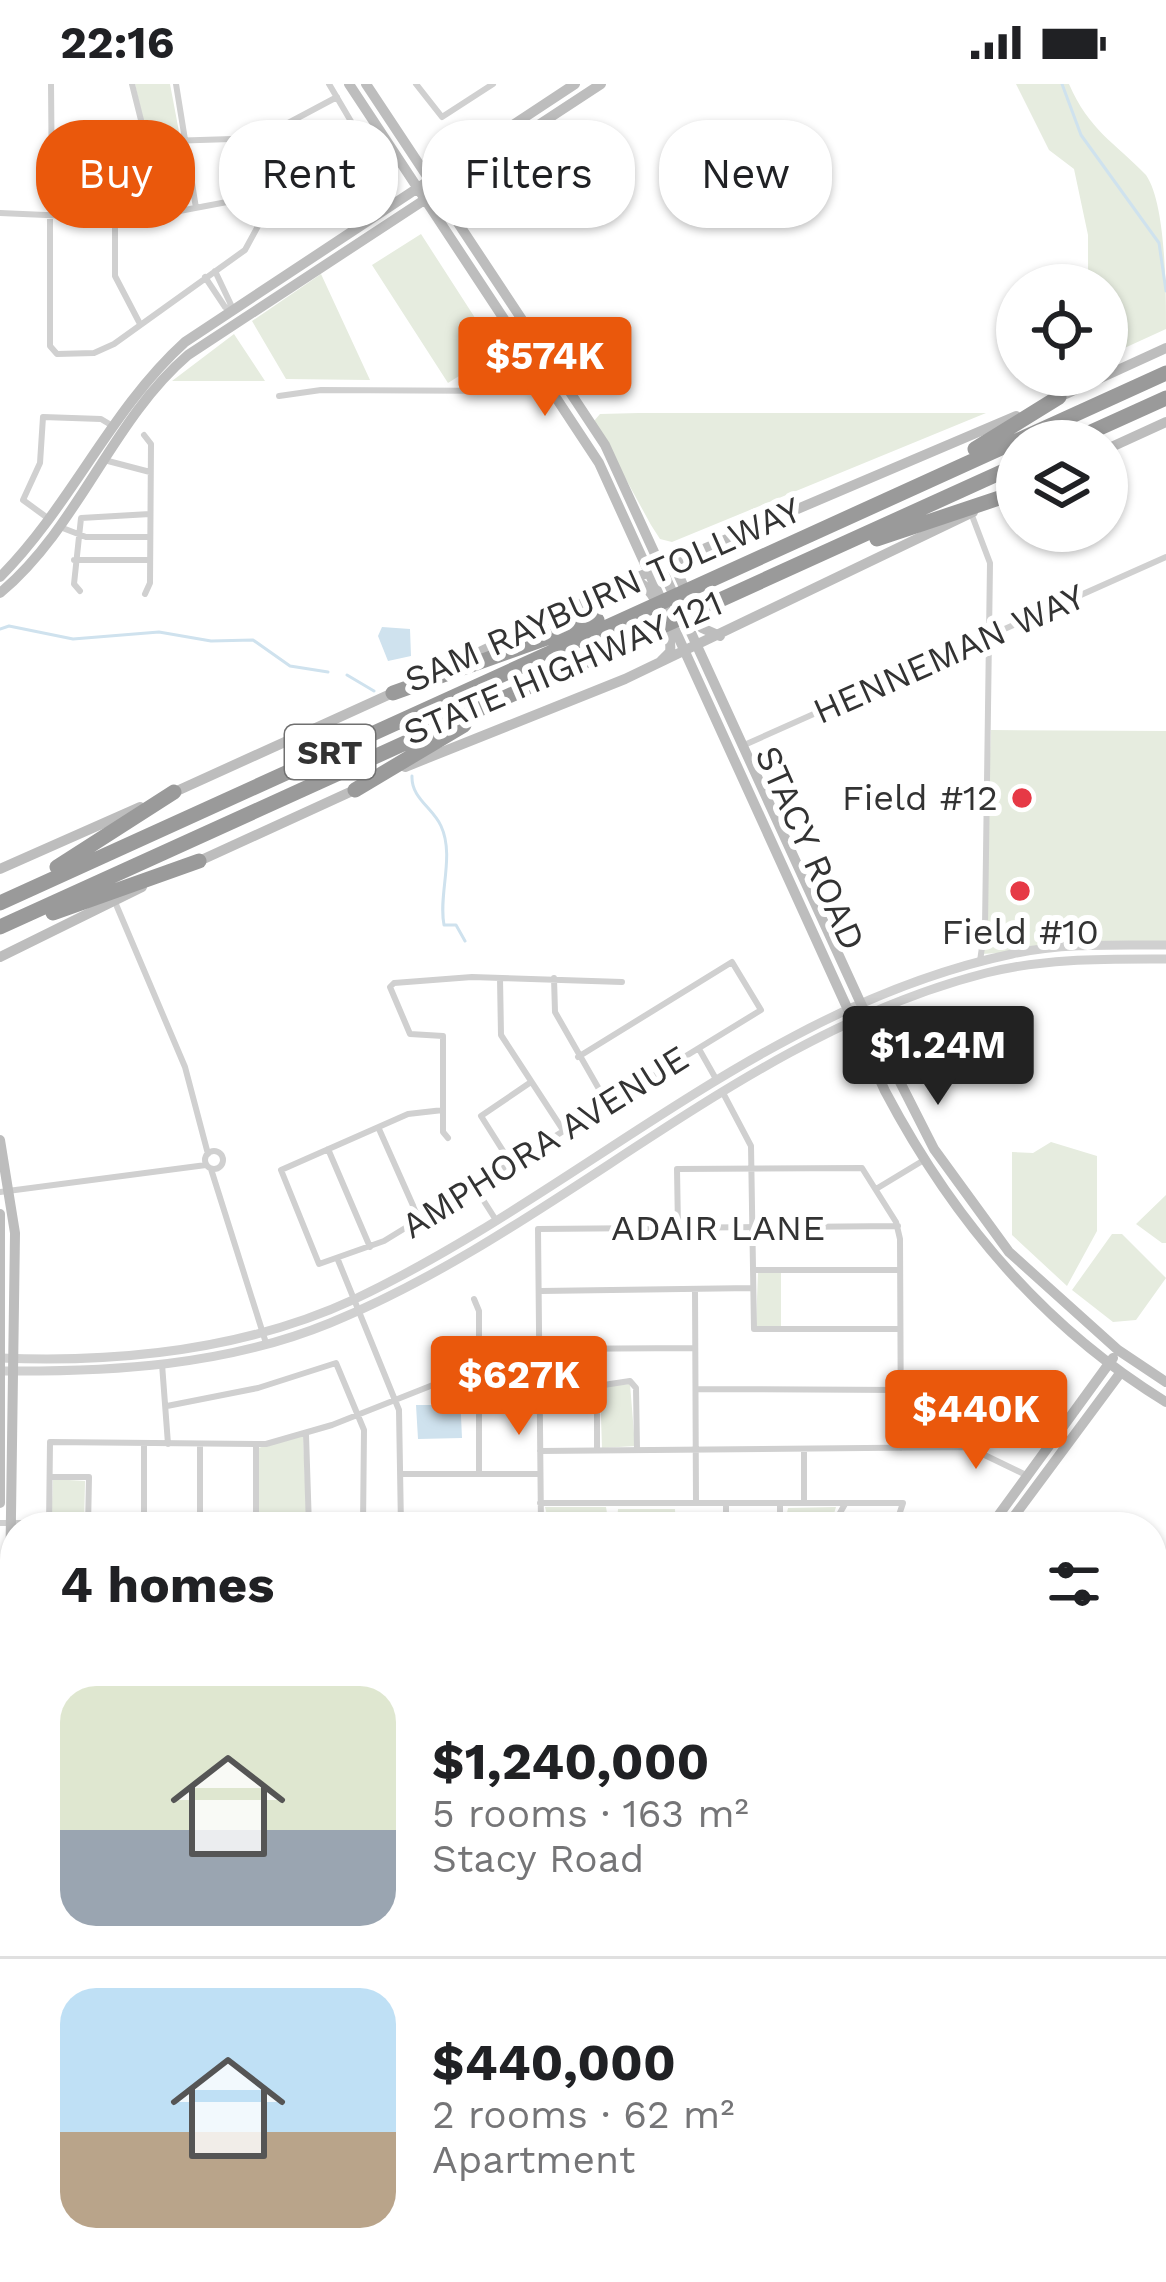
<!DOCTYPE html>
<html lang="en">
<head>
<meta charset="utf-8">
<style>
  body { margin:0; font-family:"Work Sans",sans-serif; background:#f2f2f2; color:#202124; height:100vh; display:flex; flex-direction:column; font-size:45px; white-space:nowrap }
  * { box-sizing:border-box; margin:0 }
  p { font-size:39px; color:#757577 }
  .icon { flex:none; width:66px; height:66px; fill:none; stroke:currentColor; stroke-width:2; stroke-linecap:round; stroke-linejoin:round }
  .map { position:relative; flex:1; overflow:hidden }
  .sheet { position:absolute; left:0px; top:1428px; width:1167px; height:771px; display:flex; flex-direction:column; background:#fff; border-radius:48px 48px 0 0; box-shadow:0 3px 9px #0004 }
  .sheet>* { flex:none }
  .top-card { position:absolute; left:36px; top:36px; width:1095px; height:108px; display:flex; gap:24px }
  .tools { position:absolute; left:996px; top:180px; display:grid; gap:24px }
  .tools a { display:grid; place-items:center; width:132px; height:132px; border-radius:50%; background:#fff; box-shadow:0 3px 9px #0004; font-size:60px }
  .price { position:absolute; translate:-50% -102px; padding:0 27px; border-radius:12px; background:#ea580c; color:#fff; font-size:39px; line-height:78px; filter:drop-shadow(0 3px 6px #0008) }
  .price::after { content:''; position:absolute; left:50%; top:72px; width:36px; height:27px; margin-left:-18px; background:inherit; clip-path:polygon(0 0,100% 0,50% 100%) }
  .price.active { background:#222; color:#fff }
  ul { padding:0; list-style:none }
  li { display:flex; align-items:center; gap:36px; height:300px; padding:0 60px }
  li+li { border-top:3px solid #e0e0e0 }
  li span { display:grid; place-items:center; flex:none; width:336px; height:240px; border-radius:36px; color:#555 }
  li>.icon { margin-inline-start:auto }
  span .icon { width:144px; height:144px; fill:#fffc; stroke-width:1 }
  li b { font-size:51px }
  h2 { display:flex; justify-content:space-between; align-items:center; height:144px; padding:0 60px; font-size:51px }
  .chip { padding:0 42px; border-radius:48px; background:#fff; box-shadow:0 3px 9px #0004; font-size:42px; line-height:108px }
  .chip.active { background:#ea580c; color:#fff }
  .status { display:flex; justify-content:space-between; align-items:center; height:84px; padding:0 60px; background:#fff; direction:ltr }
  .status svg { height:33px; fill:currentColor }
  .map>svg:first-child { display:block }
  .green { fill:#e6ecdf }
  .water { fill:#cfe2ee }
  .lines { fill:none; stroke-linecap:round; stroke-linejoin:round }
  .stream { stroke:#cfe2ee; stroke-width:3 }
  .minor { stroke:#d0d0d0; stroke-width:6 }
  .tertiary { stroke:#d0d0d0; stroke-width:9 }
  .secondary { stroke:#bdbdbd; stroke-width:10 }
  .motorway { stroke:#9a9a9a; stroke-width:15 }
  .poi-dot { fill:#e63946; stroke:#fff; stroke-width:4.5 }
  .labels { text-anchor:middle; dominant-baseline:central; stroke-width:12; stroke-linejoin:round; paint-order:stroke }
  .shield { fill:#fff; stroke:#707070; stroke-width:3 }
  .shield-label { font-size:33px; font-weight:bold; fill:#333 }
  .street-label { font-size:36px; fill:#333; stroke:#fff }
  .poi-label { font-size:36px; fill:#333; stroke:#fff; text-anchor:end }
</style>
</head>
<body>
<div class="status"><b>22:16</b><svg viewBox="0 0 49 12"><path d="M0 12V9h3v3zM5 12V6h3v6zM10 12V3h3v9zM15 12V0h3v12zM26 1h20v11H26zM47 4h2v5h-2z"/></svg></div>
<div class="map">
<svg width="1166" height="2198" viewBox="0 0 1166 2198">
  <rect width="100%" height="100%" fill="#fff"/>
  <path class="green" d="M135,0H170L180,53L148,57Z
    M1016,0H1069C1089,46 1114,58 1146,91C1166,120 1166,206 1166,245L1107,272V201H1088V151L1074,85L1049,66Z
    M421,150L497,268L448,299L372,181Z
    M321,190L370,296L286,295L252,237Z
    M234,250L265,297H172Z
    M639,329H986L672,458L660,455L651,441L594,337L600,330Z
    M991,646L1166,647V859L982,870Z
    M1051,1058L1097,1072V1147L1067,1202L1012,1151V1068L1033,1069Z
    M1166,1111V1159H1162L1136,1140Z
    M1112,1150H1122L1166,1194L1136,1236L1113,1238L1072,1206Z
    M758,1188L781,1189V1243L756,1242Z
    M630,1300L635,1362L602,1364L600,1303Z
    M303,1352L307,1443H258V1364Z
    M53,1395L85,1397L84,1443H51Z
    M545,1423H606L609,1441L550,1443Z
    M836,1423L830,1443H784L788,1424Z
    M618,1425H675L676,1443L659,1433L619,1432L617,1437Z"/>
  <path class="water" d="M382,543L410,545L411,572L388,577L378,552Z
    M460,1310L462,1354L418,1355L416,1321H439Z"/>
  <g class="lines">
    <path class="stream" d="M1062,0L1081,51L1159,159L1166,207
      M0,545L9,542L73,555L159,548L211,557L253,556L290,582L328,588
      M347,591L374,607
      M412,692C411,714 433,724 441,742C455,772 438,811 444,841H456L465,857"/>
    <path class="minor" d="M51,0L52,111
      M132,0L148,64
      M176,0L196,124
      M416,0L442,33L493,0
      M51,62L124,71L168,57L260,54L337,13
      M0,129L137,135L227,118L264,131L287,132L323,115L372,73L329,0
      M50,130V262L57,270L94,269L114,260L245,166L264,131
      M115,135V192L139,238
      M215,187L233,225
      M205,193L225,223L233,225
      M279,312L321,306L516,307L541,294
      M144,351L151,360L150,499L145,510
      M108,377L150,388
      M971,429L990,479L985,843L980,877
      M49,435L23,416L40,379L43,333L101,335L111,341
      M60,443L86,453H150
      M74,476H150
      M80,507L74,500L81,434L150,430
      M742,662L1166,473
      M115,818L185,983L208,1070
      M500,894L501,951L563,1046
      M554,894L555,928L607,1019
      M699,965L716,995
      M722,1007L751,1062L754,1245H900
      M443,1026L408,1030L281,1086L319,1180L384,1157L761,926L732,878L578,973
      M379,1045L419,1135
      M448,1054L443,1048V952L410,950L390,903L394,899L472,893L622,898
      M328,1065L370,1163
      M205 1076a9 9 0 1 1 18 0a9 9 0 1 1-18 0Z
      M510,1078L481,1032L531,998
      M211,1085L266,1259
      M473,1100L494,1133
      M876,1105L924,1076
      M0,1108L206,1081
      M678,1144L677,1085L862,1084L896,1138L900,1155L901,1364
      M338,1176L399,1326L401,1443
      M753,1186H900
      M695,1205L696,1419
      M541,1207L753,1204
      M474,1215L479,1227V1390
      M539,1265L695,1264
      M162,1280L168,1360
      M696,1305L901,1306
      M966,1315L993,1316L1025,1333
      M167,1322L258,1304L336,1279L364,1346L363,1443
      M1017,1345L1030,1354
      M306,1351L309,1443
      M804,1365V1419
      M597,1366V1302L630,1297L636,1304L637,1366
      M540,1367L968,1363L1028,1392
      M401,1390H540
      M50,1393H89L88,1443
      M540,1419H903L895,1443
      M726,1419V1443
      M0,1439H49
      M49,1443L50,1358L266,1360L332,1341L448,1295L540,1294
      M144,1443V1360
      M200,1443V1360
      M256,1443V1363
      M541,1443L538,1145L898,1142
      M780,1443V1419
      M832,1443L845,1420
      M1158,1488L1166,1474
      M0,1558H15
      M1152,1560L1166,1567
      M1152,1680L1166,1653
      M1152,1686L1166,1693
      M1152,1695L1166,1702
      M1152,1722L1166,1729
      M1152,1778L1166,1752
      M1152,1908L1166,1890
      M1152,1927H1166
      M1152,2005H1166
      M1152,2067H1166
      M1152,2129H1166
      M799,2184H818
      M334,2198L336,2184
      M394,2198L396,2184
      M452,2198L453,2184
      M891,2198L900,2193L1072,2194
      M1131,2198L1138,2192H1166"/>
    <path class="tertiary" d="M0,1274C120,1279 245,1266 355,1215C579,1109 764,922 1012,870C1062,859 1115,861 1166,861
      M0,1287C112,1288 225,1282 330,1239C559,1145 742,951 986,889C1045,874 1105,875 1166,875"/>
    <path class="secondary" d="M349,0L599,379L885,1007C952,1134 1043,1243 1166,1318
      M366,0L605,361L868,935L934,1065L1009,1168L1118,1266L1166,1298
      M1107,291L1166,264
      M1055,315L1107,291
      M1107,365L1166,338
      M684,473L679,492L702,544L720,552
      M0,493C71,422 110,326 185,258L575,0
      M633,495C654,502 673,546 670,568L661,577
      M0,509C79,443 111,337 188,271L601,0
      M452,581L633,495L1016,332
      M405,683L625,595L973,428
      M168,711L397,607
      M197,778L361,703
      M0,785L140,723
      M0,873L142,803
      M0,1056L15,1149L5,1852L12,2198
      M0,1130V1419
      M990,1443L1113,1274
      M1006,1443L1121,1288
      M1152,1828L1166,1808
      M1152,1849L1166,1833
      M856,2184L858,2198
      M869,2184L872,2198"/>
    <path class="motorway" d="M1071,357L1166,314
      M975,365L1059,313
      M877,455L1005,412
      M393,609L597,536
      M355,706L464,641
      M57,783L174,708
      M0,819L1166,289
      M53,829L199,777
      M0,843L1017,381"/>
  </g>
  <g class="poi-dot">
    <circle cx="1022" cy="714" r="12"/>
    <circle cx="1020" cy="807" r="12"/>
  </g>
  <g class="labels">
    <rect class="shield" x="285" y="641" width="90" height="54" rx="9"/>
    <g class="shield-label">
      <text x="330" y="668">SRT</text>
    </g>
    <g class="street-label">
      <text transform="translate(603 511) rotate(-24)">SAM RAYBURN TOLLWAY</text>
      <text transform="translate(949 570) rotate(-24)">HENNEMAN WAY</text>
      <text transform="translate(563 584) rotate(-23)">STATE HIGHWAY 121</text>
      <text transform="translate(810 764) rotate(66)">STACY ROAD</text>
      <text transform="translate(545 1058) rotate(-32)">AMPHORA AVENUE</text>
      <text x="718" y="1144">ADAIR LANE</text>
    </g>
    <g class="poi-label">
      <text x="998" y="714">Field #12</text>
      <text x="1020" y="848" text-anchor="middle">Field #10</text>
    </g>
  </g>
</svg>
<div class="tools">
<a><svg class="icon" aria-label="locate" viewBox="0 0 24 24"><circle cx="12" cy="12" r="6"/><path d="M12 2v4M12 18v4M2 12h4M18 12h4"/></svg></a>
<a><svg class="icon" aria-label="layers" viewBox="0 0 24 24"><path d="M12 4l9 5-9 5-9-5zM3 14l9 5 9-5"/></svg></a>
</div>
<b class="price" style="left:545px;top:335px">$574K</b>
<b class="price active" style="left:938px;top:1024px">$1.24M</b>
<b class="price" style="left:519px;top:1354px">$627K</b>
<b class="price" style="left:976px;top:1388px">$440K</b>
<div class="top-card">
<a class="chip active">Buy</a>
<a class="chip">Rent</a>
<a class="chip">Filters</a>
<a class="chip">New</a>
</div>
<section class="sheet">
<h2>4 homes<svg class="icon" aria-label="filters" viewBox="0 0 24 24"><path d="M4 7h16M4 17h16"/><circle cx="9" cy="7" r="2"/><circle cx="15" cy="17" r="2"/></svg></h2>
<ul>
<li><span style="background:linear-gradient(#dfe7d0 60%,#9aa5b1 0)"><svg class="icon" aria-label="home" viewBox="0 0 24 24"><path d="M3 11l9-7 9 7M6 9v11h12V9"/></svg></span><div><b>$1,240,000</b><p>5 rooms · 163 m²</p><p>Stacy Road</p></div></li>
<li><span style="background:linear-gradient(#bfe0f5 60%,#b9a48a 0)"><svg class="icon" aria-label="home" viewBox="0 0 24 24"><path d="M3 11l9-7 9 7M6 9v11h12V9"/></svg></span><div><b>$440,000</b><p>2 rooms · 62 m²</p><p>Apartment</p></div></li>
</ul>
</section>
</div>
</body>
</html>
